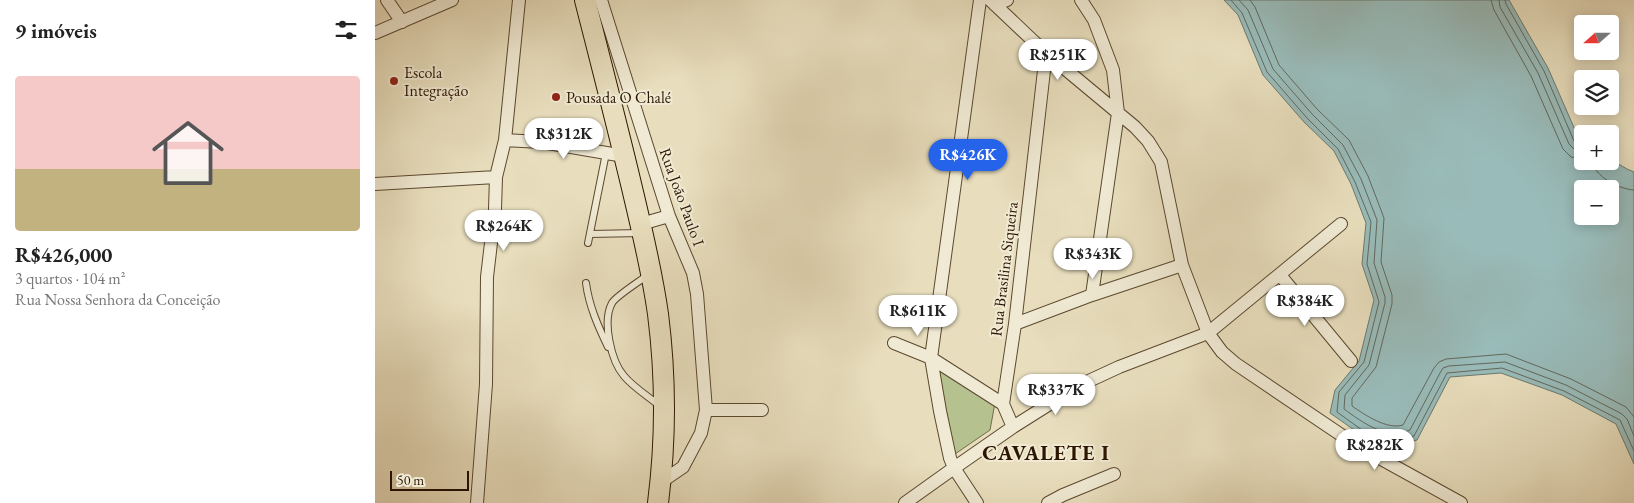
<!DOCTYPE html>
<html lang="pt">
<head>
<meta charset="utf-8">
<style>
  body { margin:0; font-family:"EB Garamond",serif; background:#f6f6f6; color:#222; height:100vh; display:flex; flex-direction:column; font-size:19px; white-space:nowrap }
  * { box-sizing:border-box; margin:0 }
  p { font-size:16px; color:#767676 }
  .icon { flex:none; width:28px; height:28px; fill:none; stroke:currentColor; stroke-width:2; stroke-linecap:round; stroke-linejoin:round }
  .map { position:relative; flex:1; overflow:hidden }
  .panel { display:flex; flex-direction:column; background:#fff; width:375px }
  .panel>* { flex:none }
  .needle { width:32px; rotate:249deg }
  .buttons { position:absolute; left:1199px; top:15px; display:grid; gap:10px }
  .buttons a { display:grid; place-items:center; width:45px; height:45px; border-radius:5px; background:#fff; box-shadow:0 2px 12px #0003; font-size:25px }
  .scale { position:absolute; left:15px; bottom:12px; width:79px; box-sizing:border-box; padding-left:5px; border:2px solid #2c1600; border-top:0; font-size:14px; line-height:18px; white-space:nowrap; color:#2c1600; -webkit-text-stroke:4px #f0ead4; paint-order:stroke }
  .price { position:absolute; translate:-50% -42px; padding:0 11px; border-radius:18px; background:#fff; color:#222; font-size:16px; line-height:32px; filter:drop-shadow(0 1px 2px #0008) }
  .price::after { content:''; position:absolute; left:50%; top:30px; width:15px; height:11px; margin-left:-8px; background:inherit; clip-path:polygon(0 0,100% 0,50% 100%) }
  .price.current { background:#2563eb; color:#fff }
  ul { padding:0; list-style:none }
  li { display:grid; align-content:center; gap:10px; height:265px; padding:0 15px }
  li+li { border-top:1px solid #e0e0e0 }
  li span { display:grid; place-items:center; height:155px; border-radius:5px; color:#555 }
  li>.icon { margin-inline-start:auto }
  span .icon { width:90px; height:90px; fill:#fffc; stroke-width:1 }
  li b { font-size:21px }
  h2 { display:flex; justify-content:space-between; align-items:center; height:60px; padding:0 15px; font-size:21px }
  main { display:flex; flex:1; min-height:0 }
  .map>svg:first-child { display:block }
  .green { fill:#b6c190; stroke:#716c48 }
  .water { fill:#99bbb9; stroke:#6d796f; fill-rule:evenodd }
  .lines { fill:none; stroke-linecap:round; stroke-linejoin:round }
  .shore { stroke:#62685c; stroke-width:1 }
  .service-casing { stroke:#5b482f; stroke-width:8 }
  .minor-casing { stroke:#5b482f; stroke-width:14 }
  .trunk-casing { stroke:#2c1600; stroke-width:22 }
  .service { stroke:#f0ead4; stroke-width:6 }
  .minor { stroke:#f0ead4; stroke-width:12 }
  .trunk { stroke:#e8debd; stroke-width:20 }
  .poi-dot { fill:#8f2418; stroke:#f0ead4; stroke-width:2 }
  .labels { text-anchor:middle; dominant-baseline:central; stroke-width:4; stroke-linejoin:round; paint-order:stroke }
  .poi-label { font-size:16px; fill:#2c1600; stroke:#f0ead4; text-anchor:start }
  .street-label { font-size:16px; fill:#2c1600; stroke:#f0ead4 }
  .district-label { font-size:21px; font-weight:bold; letter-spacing:1px; fill:#2c1600; stroke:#f0ead4 }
</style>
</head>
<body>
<main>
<section class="panel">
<h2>9 imóveis<svg class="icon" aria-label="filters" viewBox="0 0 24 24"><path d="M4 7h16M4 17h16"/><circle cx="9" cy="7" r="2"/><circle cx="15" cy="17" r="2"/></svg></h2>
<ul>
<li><span style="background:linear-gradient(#f6c9c9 60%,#c2b280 0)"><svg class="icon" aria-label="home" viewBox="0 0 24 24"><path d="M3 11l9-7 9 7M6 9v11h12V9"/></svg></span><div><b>R$426,000</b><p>3 quartos · 104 m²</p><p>Rua Nossa Senhora da Conceição</p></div></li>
</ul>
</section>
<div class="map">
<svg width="1259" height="503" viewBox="0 0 1259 503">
  <rect width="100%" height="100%" fill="#e8debd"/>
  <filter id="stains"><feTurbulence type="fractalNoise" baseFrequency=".004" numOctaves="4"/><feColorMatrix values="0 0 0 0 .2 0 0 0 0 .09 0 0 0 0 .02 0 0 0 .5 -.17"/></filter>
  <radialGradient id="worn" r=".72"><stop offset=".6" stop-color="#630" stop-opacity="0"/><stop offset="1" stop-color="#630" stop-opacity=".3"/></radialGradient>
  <path class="green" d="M562,365L620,403L615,430L580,454Z"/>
  <path class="water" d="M849,0H1134L1173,68L1204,139L1207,142L1208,161H1235V159L1252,169L1259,172V464L1241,424L1187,395L1126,373L1075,377L1042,440L1021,447L985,434L955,413L960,390L984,361L999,300L987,264L991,223L976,184L959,151L929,122L888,75L863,15ZM1208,189H1235V216H1208Z"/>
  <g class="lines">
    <path class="shore" d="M856,0L867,13L892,72L932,118L963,149L980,182L996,222L992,264L1004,302L989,362L964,392L962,412L987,430L1020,441L1039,436L1072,373L1127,368L1189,391L1245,420L1259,451
      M864,0L873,10L898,69L937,114L968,145L986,179L1002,220L999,263L1010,297V303L994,365L970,395L969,409C987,422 1012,441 1035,430L1065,373L1068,368L1074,366L1130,362L1191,385L1247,414L1252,419L1259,436
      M875,0L880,7L904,65L942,109L974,140L993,176L1009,218L1006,262L1017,295V304L1001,367L977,398V406C990,415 1012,430 1028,425L1059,368L1064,362L1071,359L1131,354L1196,379L1251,407L1259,417
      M1116,0L1119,10L1156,76L1188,149L1196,157L1208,159
      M1124,0L1125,7L1163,73L1194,144L1200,150L1208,152
      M1130,0L1131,4L1169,71L1199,141L1203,145H1208
      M1216,161C1221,177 1243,189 1259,190"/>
    <defs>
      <path id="service" d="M215,234L266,233
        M213,243L231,153
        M273,275C265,281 241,296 237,303C227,321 236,361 249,376C258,387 274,397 285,406
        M211,283C214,306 223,326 233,347"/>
      <path id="minor" d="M12,0L27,22
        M226,0L294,216L318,273L322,294L331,410
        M615,0L671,53L760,127L773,141L786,162L807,265L833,333L847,352L861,364L981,445L1086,503
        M706,0L719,20L738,70L743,113L717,295
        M620,5L632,0
        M0,33L77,0
        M130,140L167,142L249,156
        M0,184L121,177
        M266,224L294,216
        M905,275L976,361
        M640,324L717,295L807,265
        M519,343L556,358L628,404
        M638,427L628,404L640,324L671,53
        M286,482L308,467L326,433L331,410H387
        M102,503L111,384L112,277L120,209L121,177L130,140L144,0
        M530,503L579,468L638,427L703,386L744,367L833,333L966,224
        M602,503L579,468L575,458L565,411L556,358L605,0
        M673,503L688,495L739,474"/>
      <path id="trunk" d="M210,0C226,63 242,125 257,188C267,230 277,271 283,314C291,377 291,440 283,503"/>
    </defs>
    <use href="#service" class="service-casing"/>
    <use href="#minor" class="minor-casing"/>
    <use href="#trunk" class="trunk-casing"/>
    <use href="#service" class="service"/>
    <use href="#minor" class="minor"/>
    <use href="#trunk" class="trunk"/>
  </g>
  <g class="poi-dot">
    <circle cx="19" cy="81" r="5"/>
    <circle cx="181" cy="97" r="5"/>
  </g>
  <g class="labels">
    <g class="poi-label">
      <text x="29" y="72">Escola<tspan x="29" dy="18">Integração</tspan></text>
      <text x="191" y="97">Pousada O Chalé</text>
    </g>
    <g class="street-label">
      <text transform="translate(307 197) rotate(70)">Rua João Paulo I</text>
      <text transform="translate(629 269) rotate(-83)">Rua Brasilina Siqueira</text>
    </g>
    <g class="district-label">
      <text x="671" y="452">CAVALETE I</text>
    </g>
  </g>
  <rect width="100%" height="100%" filter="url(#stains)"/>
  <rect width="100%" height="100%" fill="url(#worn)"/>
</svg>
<div class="buttons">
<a><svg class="needle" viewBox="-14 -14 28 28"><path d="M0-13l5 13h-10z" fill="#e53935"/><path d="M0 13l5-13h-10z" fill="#767676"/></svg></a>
<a><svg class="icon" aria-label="layers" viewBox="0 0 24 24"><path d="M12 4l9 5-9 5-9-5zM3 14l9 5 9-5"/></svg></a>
<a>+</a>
<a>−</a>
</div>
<div class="scale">50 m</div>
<b class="price" style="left:683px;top:81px">R$251K</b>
<b class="price" style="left:189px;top:160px">R$312K</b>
<b class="price current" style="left:593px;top:181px">R$426K</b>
<b class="price" style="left:129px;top:252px">R$264K</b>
<b class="price" style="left:718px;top:280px">R$343K</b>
<b class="price" style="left:930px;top:327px">R$384K</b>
<b class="price" style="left:543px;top:337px">R$611K</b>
<b class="price" style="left:681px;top:416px">R$337K</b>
<b class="price" style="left:1000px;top:471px">R$282K</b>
</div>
</main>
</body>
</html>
